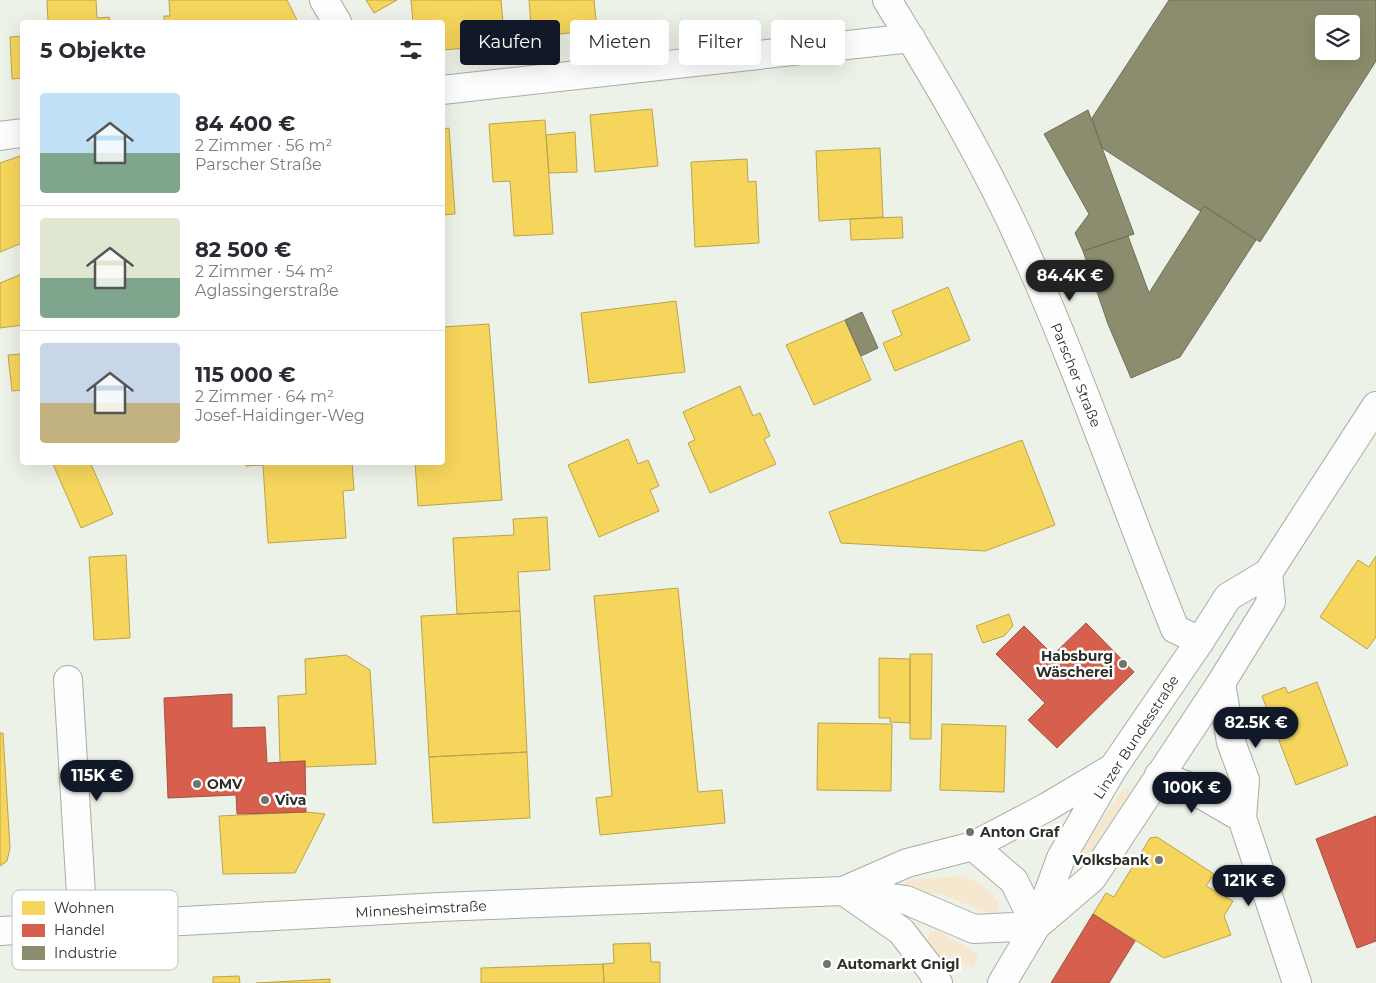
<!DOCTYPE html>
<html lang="de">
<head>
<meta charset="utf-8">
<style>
  body { margin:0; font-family:Montserrat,sans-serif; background:#f2f2f3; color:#2b2b33; height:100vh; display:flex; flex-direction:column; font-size:19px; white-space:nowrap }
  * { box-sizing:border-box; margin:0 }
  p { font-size:16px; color:#7c7c81 }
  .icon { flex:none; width:28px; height:28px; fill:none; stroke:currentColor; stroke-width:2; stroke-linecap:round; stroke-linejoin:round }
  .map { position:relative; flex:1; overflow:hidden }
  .panel { position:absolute; left:20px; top:20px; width:425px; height:445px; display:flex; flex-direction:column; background:#fff; border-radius:5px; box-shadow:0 5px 20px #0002 }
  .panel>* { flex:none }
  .hud { position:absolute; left:460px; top:20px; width:475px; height:45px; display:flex; gap:10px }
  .controls { position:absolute; left:1315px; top:15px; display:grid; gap:10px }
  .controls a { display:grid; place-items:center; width:45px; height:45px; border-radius:5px; background:#fff; box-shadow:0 5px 20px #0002; font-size:25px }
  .price { position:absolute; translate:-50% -42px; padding:0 11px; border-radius:18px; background:#111827; color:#fff; font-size:16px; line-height:32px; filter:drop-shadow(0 1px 2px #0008) }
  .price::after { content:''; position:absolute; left:50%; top:30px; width:15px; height:11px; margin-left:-8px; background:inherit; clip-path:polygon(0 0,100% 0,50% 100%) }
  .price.on { background:#222; color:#fff }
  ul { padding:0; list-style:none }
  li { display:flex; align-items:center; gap:15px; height:125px; padding:0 20px }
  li+li { border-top:1px solid #e1e1e2 }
  li span { display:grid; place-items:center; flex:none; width:140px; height:100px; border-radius:5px; color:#555 }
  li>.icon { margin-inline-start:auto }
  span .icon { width:60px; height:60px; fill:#fffc; stroke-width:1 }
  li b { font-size:21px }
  h2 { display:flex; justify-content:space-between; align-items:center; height:60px; padding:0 20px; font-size:21px }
  .tag { padding:0 18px; border-radius:5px; background:#fff; box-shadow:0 5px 20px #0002; font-size:18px; line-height:45px }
  .tag.on { background:#111827; color:#fff }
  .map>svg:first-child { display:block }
  .green { fill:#f5e8cf }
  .homes { fill:#f6d55c; stroke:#b9a44d }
  .shops { fill:#d6604d; stroke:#a35242 }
  .industry { fill:#8c8c6e; stroke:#6f7059; fill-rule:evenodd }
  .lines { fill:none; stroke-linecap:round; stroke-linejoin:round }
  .minor-casing { stroke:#a9ada5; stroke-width:30 }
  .major-casing { stroke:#a9ada5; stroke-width:30 }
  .minor { stroke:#fcfdfc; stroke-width:28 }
  .major { stroke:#fcfdfc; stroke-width:28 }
  .poi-dot { fill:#70746c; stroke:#fff; stroke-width:2 }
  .labels { text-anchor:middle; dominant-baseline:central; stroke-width:5; stroke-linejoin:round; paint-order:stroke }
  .street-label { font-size:14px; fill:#2c3029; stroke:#fff }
  .poi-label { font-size:14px; font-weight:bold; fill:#2c3029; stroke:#fff; text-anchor:start }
  .key { fill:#fff; stroke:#c0c1bf; stroke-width:1 }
  .key-label { font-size:14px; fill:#2c3029 }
</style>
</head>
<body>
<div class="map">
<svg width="1376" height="983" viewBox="0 0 1376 983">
  <rect width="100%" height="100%" fill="#edf2e8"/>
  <path class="green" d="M1129,788L1130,793L1079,869L1073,868L1072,863L1123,789Z
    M962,876L983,885L999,903V911L991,915L946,896L908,889L903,884L907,880Z
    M936,930L978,954L974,968L958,963L946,966L928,941L929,933Z"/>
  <path class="homes" d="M47,0H96L97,18L109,17L110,22H48Z
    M169,0H287L298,22H164V16H170Z
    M366,0H397L374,13Z
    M411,0H501L505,45L442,50V22H413Z
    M529,0H594L597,30L532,37Z
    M22,36V78L12,79L10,37Z
    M652,109L658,166L595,172L590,115Z
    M545,120L553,234L514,236L510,181L493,182L489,124Z
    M449,128L455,214L442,215V129Z
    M575,132L577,172L549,173L546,135Z
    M880,148L883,217L819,221L816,151Z
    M20,156L22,163V243L0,252V163Z
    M747,159L748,182L756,181L759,243L695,247L691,162Z
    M902,217L903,238L851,240L850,219Z
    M22,274V325L0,328V283Z
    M948,287L970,340L895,371L883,343L902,335L892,311Z
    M676,301L685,372L589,383L581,313Z
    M845,320L871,380L814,405L786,345Z
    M489,324L502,500L418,506L415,462H442V327Z
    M22,354V390L12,391L8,355Z
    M740,386L753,416L760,413L770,436L764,439L776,464L710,493L688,443L695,440L683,412Z
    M628,439L638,464L648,460L659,486L650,490L659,511L599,537L568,465Z
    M1022,440L1055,525L985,551L841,543L829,512Z
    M52,462H90L113,514L81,528Z
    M246,462H352L354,490L343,491L346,538L268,543L263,465L246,466Z
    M547,517L550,570L518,572L520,611L457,614L453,538L514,535L513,519Z
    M126,555L130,638L94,640L89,557Z
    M1376,556V637L1367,649L1320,617L1358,560L1369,567Z
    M678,588L698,792L722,790L725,823L600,835L596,798L612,796L594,596Z
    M520,611L527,752L429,757L421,616Z
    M1009,614L1013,626L1004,636L983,643L976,626Z
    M910,654H932L931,739H910Z
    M346,655L370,670L376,764L305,767V761L280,762L278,696L306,694L305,659Z
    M879,658L910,659V723L890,722V718H879Z
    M1317,682L1348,765L1296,785L1262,696L1285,687L1288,693Z
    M818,723L892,724L891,791L817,790Z
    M942,724L1006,726L1004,792L940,790Z
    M0,733H3L10,848L7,861L0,866Z
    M527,752L530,818L433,823L429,757Z
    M306,812L325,814L295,873L223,874L219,816Z
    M1157,837L1214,874L1206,886L1233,901L1224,916L1231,935L1164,958L1093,914L1106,893L1114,897L1150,838Z
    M650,943L651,962H660V983H604L603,964L614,963L613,944Z
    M603,964L604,983H481V968Z
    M239,976L240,983H213V977Z
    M330,979V983H256Z"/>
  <path class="shops" d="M1086,623L1134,672L1057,748L1028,720L1045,703L996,654L1024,626L1053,655Z
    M232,694V728L265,727L267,763L305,761L306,812L237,814L236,795L168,798L164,698Z
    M1376,816V941L1357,948L1316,839Z
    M1093,914L1135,941L1109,983H1051Z"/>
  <path class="industry" d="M1169,0H1376V61L1260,242L1204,206L1200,211L1102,148L1092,118ZM1324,24H1351V51H1324Z
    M1088,110L1134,234L1083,251L1075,233L1089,214L1044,134Z
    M1204,206L1256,240L1180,357L1131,378L1108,324L1083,251L1128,236L1149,293Z
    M862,312L878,348L861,356L845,320Z"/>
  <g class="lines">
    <defs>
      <path id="minor" d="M324,0L337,22
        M887,0C937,81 985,162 1024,249C1080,373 1124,503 1175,629L1200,641
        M442,90L911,38
        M0,136L22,133
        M68,680L83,927
        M1221,683L1231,742L1245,780L1242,818L1297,983
        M1159,775L1185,785L1242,818"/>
      <path id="major" d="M973,846L1014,881L1036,926
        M843,891L907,863L973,846L1047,807L1111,769
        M848,894L901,931L932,971L938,983
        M1037,925L1092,878L1221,683L1271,602L1268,573
        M0,931L440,907L843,891L906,900L974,929L1036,926
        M1002,983L1036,926L1061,858L1113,768L1200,641L1228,597L1268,573L1376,406"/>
    </defs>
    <use href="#minor" class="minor-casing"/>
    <use href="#major" class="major-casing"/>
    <use href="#minor" class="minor"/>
    <use href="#major" class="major"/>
  </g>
  <g class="poi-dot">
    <circle cx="1123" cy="664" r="5"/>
    <circle cx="197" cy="784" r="5"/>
    <circle cx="265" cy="800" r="5"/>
    <circle cx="970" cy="832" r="5"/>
    <circle cx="1159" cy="860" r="5"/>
    <circle cx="827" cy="964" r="5"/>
  </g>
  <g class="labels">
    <g class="street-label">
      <text transform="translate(1076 375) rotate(68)">Parscher Straße</text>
      <text transform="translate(1136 737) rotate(-57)">Linzer Bundesstraße</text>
      <text transform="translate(421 909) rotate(-3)">Minnesheimstraße</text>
    </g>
    <g class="poi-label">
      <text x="1113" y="656" text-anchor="end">Habsburg<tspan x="1113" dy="16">Wäscherei</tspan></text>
      <text x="207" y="784">OMV</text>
      <text x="275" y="800">Viva</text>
      <text x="980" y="832">Anton Graf</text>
      <text x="1149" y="860" text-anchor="end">Volksbank</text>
      <text x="837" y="964">Automarkt Gnigl</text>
    </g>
  </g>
  <rect x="12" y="890" width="166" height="80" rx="8" class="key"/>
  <rect x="22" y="901" width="23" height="14" fill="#f6d55c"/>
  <rect x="22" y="924" width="23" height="13" fill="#d6604d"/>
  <rect x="22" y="946" width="23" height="14" fill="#8c8c6e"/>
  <g class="key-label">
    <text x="54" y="913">Wohnen</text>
    <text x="54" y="935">Handel</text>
    <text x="54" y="958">Industrie</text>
  </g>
</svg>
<div class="controls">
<a><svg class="icon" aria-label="layers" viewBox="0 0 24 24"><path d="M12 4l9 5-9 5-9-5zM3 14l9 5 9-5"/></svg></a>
</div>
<b class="price on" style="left:1070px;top:302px">84.4K €</b>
<b class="price" style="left:1256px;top:749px">82.5K €</b>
<b class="price" style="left:97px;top:802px">115K €</b>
<b class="price" style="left:1192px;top:814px">100K €</b>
<b class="price" style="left:1249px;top:907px">121K €</b>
<div class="hud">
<a class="tag on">Kaufen</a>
<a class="tag">Mieten</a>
<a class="tag">Filter</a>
<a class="tag">Neu</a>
</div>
<section class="panel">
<h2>5 Objekte<svg class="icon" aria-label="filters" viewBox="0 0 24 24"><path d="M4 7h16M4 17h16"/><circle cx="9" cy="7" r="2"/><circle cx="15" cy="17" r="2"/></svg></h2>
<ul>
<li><span style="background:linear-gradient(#bfe0f5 60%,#7fa58c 0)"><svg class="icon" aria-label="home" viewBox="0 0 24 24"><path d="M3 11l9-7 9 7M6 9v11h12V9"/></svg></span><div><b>84 400 €</b><p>2 Zimmer · 56 m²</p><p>Parscher Straße</p></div></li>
<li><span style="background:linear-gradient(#dfe7d0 60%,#7fa58c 0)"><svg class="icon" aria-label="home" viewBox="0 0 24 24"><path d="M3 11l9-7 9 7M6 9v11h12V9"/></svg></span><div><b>82 500 €</b><p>2 Zimmer · 54 m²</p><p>Aglassingerstraße</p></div></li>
<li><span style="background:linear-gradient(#c9d6e8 60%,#c2b280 0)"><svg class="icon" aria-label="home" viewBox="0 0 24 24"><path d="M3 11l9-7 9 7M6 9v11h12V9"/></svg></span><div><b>115 000 €</b><p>2 Zimmer · 64 m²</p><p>Josef-Haidinger-Weg</p></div></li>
</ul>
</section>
</div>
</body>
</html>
